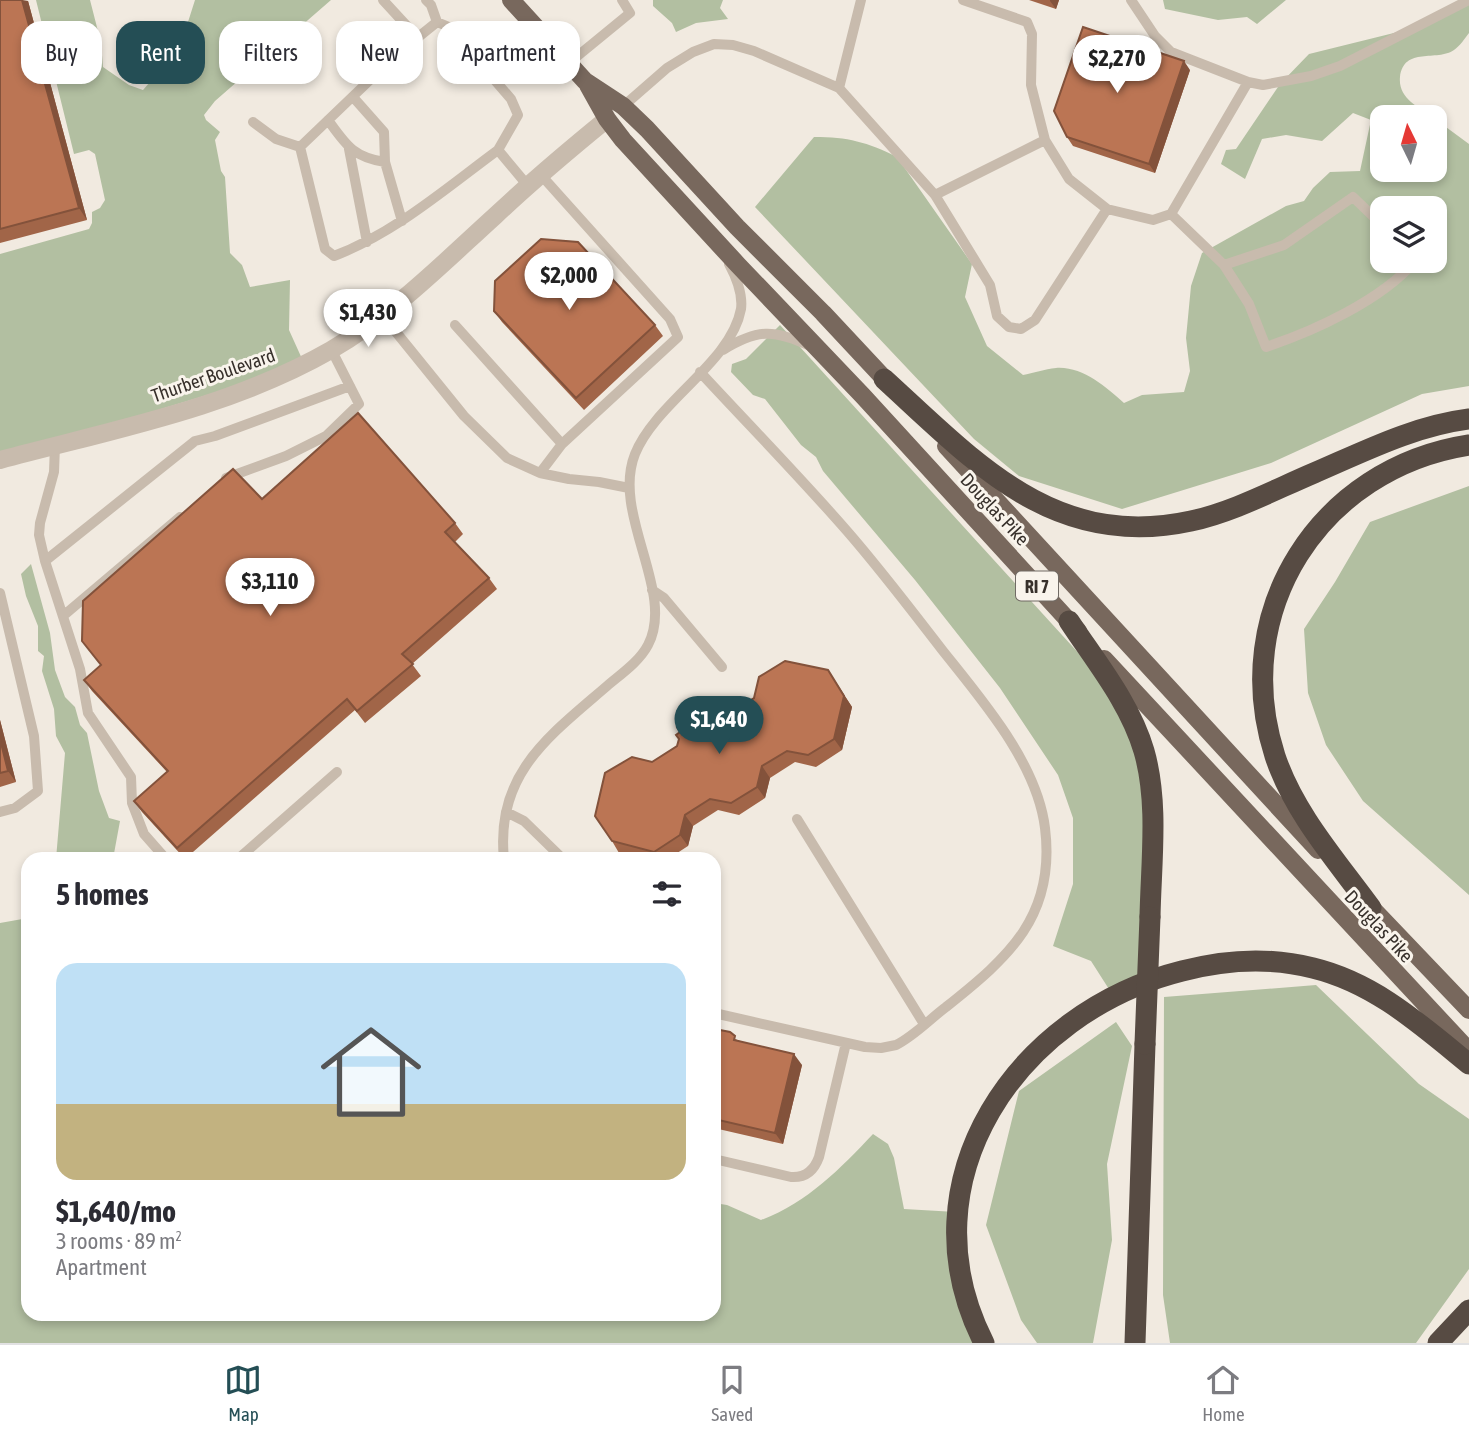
<!DOCTYPE html>
<html lang="en">
<head>
<meta charset="utf-8">
<style>
  body { margin:0; font-family:"Asap Condensed",sans-serif; background:#f7f7f7; color:#2b2b33; height:100vh; display:flex; flex-direction:column; font-size:26px; white-space:nowrap }
  * { box-sizing:border-box; margin:0 }
  p { font-size:23px; color:#7c7c81 }
  .icon { flex:none; width:38px; height:38px; fill:none; stroke:currentColor; stroke-width:2; stroke-linecap:round; stroke-linejoin:round }
  .map { position:relative; flex:1; overflow:hidden }
  .details { position:absolute; left:21px; top:852px; width:700px; height:469px; display:flex; flex-direction:column; background:#fff; border-radius:21px; box-shadow:0 4px 10px #0003 }
  .details>* { flex:none }
  .top-card { position:absolute; left:21px; top:21px; width:700px; height:63px; display:flex; gap:14px }
  .needle { width:46px; rotate:355deg }
  .fabs { position:absolute; left:1370px; top:105px; display:grid; gap:14px }
  .fabs a { display:grid; place-items:center; width:77px; height:77px; border-radius:14px; background:#fff; box-shadow:0 4px 10px #0003; font-size:35px }
  .price { position:absolute; translate:-50% -60px; padding:0 16px; border-radius:24px; background:#fff; color:#222; font-size:23px; line-height:46px; filter:drop-shadow(0 2px 4px #0008) }
  .price::after { content:''; position:absolute; left:50%; top:42px; width:21px; height:16px; margin-left:-10px; background:inherit; clip-path:polygon(0 0,100% 0,50% 100%) }
  .price.on { background:#244e55; color:#fff }
  ul { padding:0; list-style:none }
  li { display:grid; align-content:center; gap:14px; height:371px; padding:0 35px }
  li+li { border-top:2px solid #e1e1e2 }
  li span { display:grid; place-items:center; height:217px; border-radius:21px; color:#555 }
  li>.icon { margin-inline-start:auto }
  span .icon { width:126px; height:126px; fill:#fffc; stroke-width:1 }
  li b { font-size:30px }
  h2 { display:flex; justify-content:space-between; align-items:center; height:84px; padding:0 35px; font-size:30px }
  .pill { padding:0 24px; border-radius:21px; background:#fff; box-shadow:0 4px 10px #0003; font-size:24px; line-height:63px }
  .pill.on { background:#244e55; color:#fff }
  .tabs { display:flex; justify-content:space-around; align-items:center; height:98px; border-top:2px solid #e1e1e2; background:#fff; font-size:19px; color:#7c7c81 }
  .tabs a { display:grid; justify-items:center; gap:4px }
  .tabs .on { color:#244e55 }
  .map>svg:first-child { display:block }
  .green { fill:#b2bfa1; fill-rule:evenodd }
  .lines { fill:none; stroke-linecap:round; stroke-linejoin:round }
  .service { stroke:#c8bbad; stroke-width:10 }
  .tertiary { stroke:#c8bbad; stroke-width:18 }
  .primary { stroke:#78685d; stroke-width:18 }
  .motorway { stroke:#574b43; stroke-width:21 }
  .motorway-bridge { stroke:#574b43; stroke-width:21 }
  .wall { fill:#a16548 }
  .shaded-wall { fill:#83523b }
  .building { fill:#bb7554; stroke:#83523b; stroke-width:2 }
  .labels { text-anchor:middle; dominant-baseline:central; stroke-width:6; stroke-linejoin:round; paint-order:stroke }
  .shield { fill:#f9f4ec; stroke:#716b65; stroke-width:2 }
  .shield-label { font-size:18px; font-weight:bold; fill:#37302b }
  .street-label { font-size:19px; fill:#37302b; stroke:#f9f4ec }
</style>
</head>
<body>
<div class="map">
<svg width="1469" height="1343" viewBox="0 0 1469 1343">
  <rect width="100%" height="100%" fill="#f1eae0"/>
  <path class="green" d="M36,0H90L101,43L103,67L129,85L143,90L157,74L166,45L188,22L195,0H331L215,101L204,115L206,120L220,132L215,140L221,171L225,177L230,253L242,265L250,287L290,280L289,330L303,361L283,372L0,458V254L89,229L92,223V212L100,208L105,200L95,154L89,150L74,154Z
    M653,0H723L720,8L728,19L696,23L676,32L672,23L653,6Z
    M1163,0H1286L1257,24L1247,17L1218,20L1165,9Z
    M1469,0V33C1465,38 1460,46 1454,50C1437,62 1404,46 1400,77C1398,98 1417,106 1433,117H1382V170H1435V119L1469,144V386L1422,394L1271,463L1122,509L1019,476L974,439L755,207L814,137C848,137 867,142 897,157L972,264L965,297L987,346L1023,375C1033,373 1045,369 1056,368C1082,366 1106,387 1124,403L1142,395L1184,392L1190,371L1186,338L1191,286L1202,253L1286,206L1304,201L1313,188L1330,172L1360,171L1371,120L1353,113L1322,141L1286,135L1262,139L1245,179L1221,164L1226,150L1236,149L1280,84L1309,54L1410,29ZM1382,208H1435V261H1382Z
    M780,325L1113,691L1148,782L1145,983L1114,997L1091,961L1053,946L1073,884V818L1058,775L1000,688L915,580L823,471L816,457L801,445L765,399L753,395L731,372L732,364L746,359Z
    M1469,486V895L1363,801L1326,745L1308,693L1304,629L1335,582L1370,522Z
    M31,564L50,633L55,670L65,697L75,707L80,725L87,733L99,791L109,818L120,821L113,859H56L65,753L56,736L54,709L42,671L44,656L38,651V626L26,596L21,574Z
    M28,918V1314H714V1203L727,1205L761,1220C807,1203 841,1168 873,1134L888,1144L894,1158L904,1209L956,1212L981,1343H0V923Z
    M1316,985L1419,1084L1469,1119V1269L1416,1343H1170L1163,1295L1164,997Z
    M1116,1022L1132,1046L1107,1164L1112,1240L1093,1343H1037L1021,1320L986,1225L1019,1091Z"/>
  <g class="lines">
    <path class="service" d="M383,0L417,37
      M426,0L431,5L437,22
      M963,0L1027,22L1032,34L1031,85L1045,140L1069,179L1107,209
      M1131,0L1155,36L1171,52L1248,82L1263,85L1311,76L1340,66L1469,0
      M569,63L630,13L622,0
      M839,88L861,0
      M353,97L384,132L385,162
      M620,109L667,68L693,52L714,44L733,45L754,51L839,88L935,195L990,285L997,316L1009,327L1021,329L1035,320L1107,209L1153,220L1171,214L1248,82
      M328,120C346,145 353,157 385,162L402,221
      M253,122L276,139L300,147
      M349,149L367,242
      M498,150C445,189 395,233 334,256L325,249L300,147L396,55L437,22L449,27L511,99L518,115L498,150L528,186
      M935,195L1045,140
      M1171,214L1224,265L1249,304L1266,347C1314,331 1382,300 1415,261
      M1224,265L1284,245L1353,197L1382,225
      M383,316L464,416L507,458L540,473L569,479L599,482L629,488
      M455,325L562,444
      M723,350C757,329 774,329 810,346
      M700,372C749,425 800,477 847,531C881,570 912,611 943,651C982,700 1037,763 1045,828C1056,916 1009,957 946,1007C930,1019 914,1036 896,1045L881,1048L865,1047L714,1013
      M55,445L54,472L40,523L39,535L45,561L80,669L88,713L131,777L132,803L144,834L166,859
      M540,473L562,444L678,337L670,319L541,175
      M226,478L286,456L326,436L359,404L331,349
      M45,561L195,441L215,436L350,386
      M652,590L664,598L722,667
      M0,593L34,736L38,791L15,808L0,812
      M63,616L180,517
      M506,812L524,821L563,859
      M797,819L924,1024
      M238,859L337,772
      M504,859C495,774 549,736 607,686C621,674 639,662 648,645C676,592 611,514 635,454C656,402 731,363 741,309C743,294 736,277 729,264
      M714,1159L791,1177C805,1178 814,1171 819,1157L846,1043"/>
    <path class="tertiary" d="M0,460C112,430 230,408 331,350C393,314 442,264 495,216C531,182 569,150 607,119"/>
    <path class="primary" d="M511,0L585,81L623,106L647,129L737,227L823,313L894,389
      M588,85L607,119L623,140L738,265L863,396L1078,631
      M946,446L1318,850
      M1104,659L1469,1051
      M1363,899L1469,1010"/>
    <path class="motorway" d="M884,379C975,462 1054,551 1191,521C1233,512 1274,490 1314,473C1365,451 1414,426 1469,419
      M1069,621C1096,662 1130,703 1144,751C1159,803 1151,863 1150,917
      M1371,908C1336,860 1294,813 1275,756C1228,611 1320,468 1469,445
      M984,1343C901,1180 1018,1012 1182,971C1224,960 1270,957 1313,968C1375,983 1421,1025 1469,1064
      M1135,1343L1145,1044
      M1438,1343L1469,1310"/>
    <path class="motorway-bridge" d="M1145,1044L1150,917"/>
  </g>
  <path class="wall" d="M0,0L28,1L87,220L0,243Z
    M1029,0H1059L1056,9Z
    M1190,70L1155,173L1073,146L1067,137Z
    M494,311L655,325L663,336L584,410L502,322Z
    M455,523L463,534L455,542L489,578L497,589L412,664L421,676L365,723L355,710L185,859L142,812L134,801L167,772L92,691L84,680L101,665L82,641Z
    M828,670L852,707L842,750L816,767L795,762L770,778L765,798L739,815L718,810L693,826L688,846L668,859H647L619,853L612,841L652,762L677,746L680,732L684,723L706,709L717,710L729,713Z
    M0,720L16,782L0,787Z
    M714,1031L802,1065L783,1144L714,1128Z"/>
  <path class="shaded-wall" d="M22,0L28,1L87,220L79,208Z
    M1050,0H1059L1056,9L1050,1Z
    M1184,61L1190,70L1155,173L1149,164Z
    M828,670L852,707L842,750L834,739Z
    M0,720L16,782L8,771L0,739Z
    M762,766L770,778L765,798L757,787Z
    M685,815L693,826L688,846L680,835Z
    M794,1054L802,1065L783,1144L775,1133Z"/>
  <path class="building" d="M0,0H22L79,208L0,229Z
    M1083,27L1184,61L1149,164L1067,137L1054,111Z
    M541,239L578,242L655,325L576,398L494,311L495,281Z
    M358,413L455,523L445,532L489,578L402,654L413,664L357,711L347,699L177,848L134,801L168,771L84,680L101,665L82,641L83,601L233,469L262,499Z
    M785,661L828,670L844,696L834,739L808,755L787,751L762,766L757,787L731,803L710,799L685,815L680,835L654,852L612,841L595,816L605,773L632,757L652,762L677,746L679,739L676,735L680,732L677,727L684,723L682,719L686,716L699,708L704,706L706,709L713,705L716,710L720,708L723,712L729,713L754,698L759,677Z
    M0,739L8,771L0,773Z
    M720,1030L730,1032L735,1036L734,1040L794,1054L775,1133L714,1119V1031Z"/>
  <g class="labels">
    <rect class="shield" x="1016" y="571.5" width="42" height="29" rx="5"/>
    <g class="shield-label">
      <text x="1037" y="586">RI 7</text>
    </g>
    <g class="street-label">
      <text transform="translate(213 375) rotate(-19)">Thurber Boulevard</text>
      <text transform="translate(995 509) rotate(47)">Douglas Pike</text>
      <text transform="translate(1379 926) rotate(47)">Douglas Pike</text>
    </g>
  </g>
</svg>
<div class="fabs">
<a><svg class="needle" viewBox="-14 -14 28 28"><path d="M0-13l5 13h-10z" fill="#e53935"/><path d="M0 13l5-13h-10z" fill="#7c7c81"/></svg></a>
<a><svg class="icon" aria-label="layers" viewBox="0 0 24 24"><path d="M12 4l9 5-9 5-9-5zM3 14l9 5 9-5"/></svg></a>
</div>
<b class="price" style="left:1117px;top:95px">$2,270</b>
<b class="price" style="left:569px;top:312px">$2,000</b>
<b class="price" style="left:368px;top:349px">$1,430</b>
<b class="price" style="left:270px;top:618px">$3,110</b>
<b class="price on" style="left:719px;top:756px">$1,640</b>
<div class="top-card">
<a class="pill">Buy</a>
<a class="pill on">Rent</a>
<a class="pill">Filters</a>
<a class="pill">New</a>
<a class="pill">Apartment</a>
</div>
<section class="details">
<h2>5 homes<svg class="icon" aria-label="filters" viewBox="0 0 24 24"><path d="M4 7h16M4 17h16"/><circle cx="9" cy="7" r="2"/><circle cx="15" cy="17" r="2"/></svg></h2>
<ul>
<li><span style="background:linear-gradient(#bfe0f5 65%,#c2b280 0)"><svg class="icon" aria-label="home" viewBox="0 0 24 24"><path d="M3 11l9-7 9 7M6 9v11h12V9"/></svg></span><div><b>$1,640/mo</b><p>3 rooms · 89 m²</p><p>Apartment</p></div></li>
</ul>
</section>
</div>
<nav class="tabs">
<a class="on"><svg class="icon" aria-label="map" viewBox="0 0 24 24"><path d="M3 6l6-2 6 2 6-2v14l-6 2-6-2-6 2zM9 4v14M15 6v14"/></svg>Map</a>
<a><svg class="icon" aria-label="saved" viewBox="0 0 24 24"><path d="M7 4h10v16l-5-4-5 4z"/></svg>Saved</a>
<a><svg class="icon" aria-label="home" viewBox="0 0 24 24"><path d="M3 11l9-7 9 7M6 9v11h12V9"/></svg>Home</a>
</nav>
</body>
</html>
